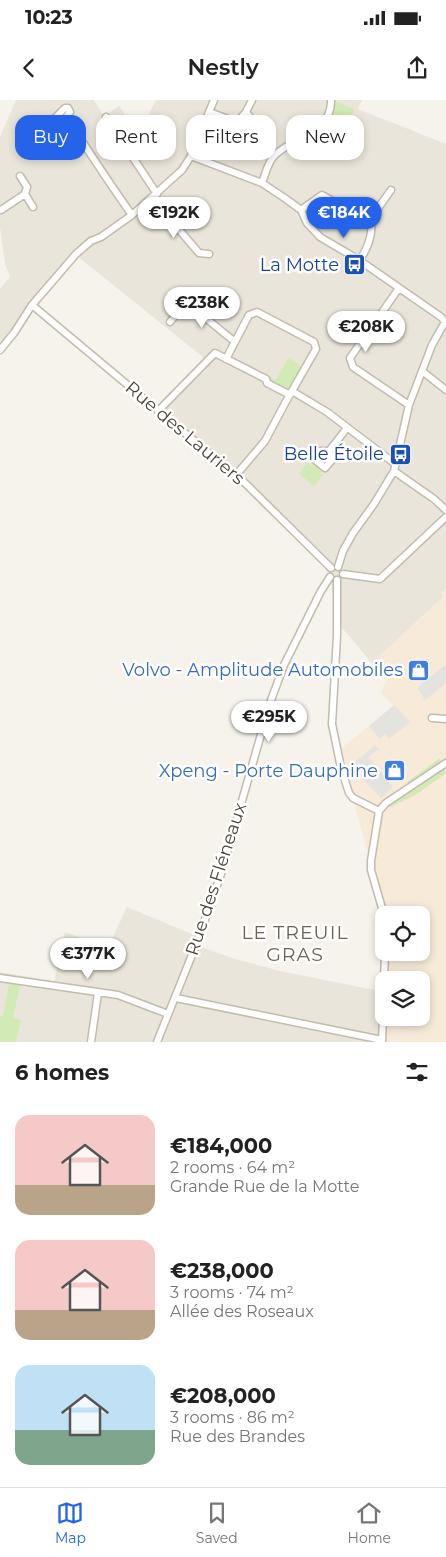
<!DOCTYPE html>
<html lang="en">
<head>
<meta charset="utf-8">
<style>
  body { margin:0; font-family:Montserrat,sans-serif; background:#f6f6f6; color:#222; height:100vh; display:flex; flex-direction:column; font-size:19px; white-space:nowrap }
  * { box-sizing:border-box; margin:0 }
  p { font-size:16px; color:#767676 }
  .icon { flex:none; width:28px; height:28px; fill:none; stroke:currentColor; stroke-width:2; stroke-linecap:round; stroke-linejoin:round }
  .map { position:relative; height:942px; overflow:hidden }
  .side { display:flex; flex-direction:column; background:#fff; flex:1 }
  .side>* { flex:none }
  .banner { position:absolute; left:15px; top:15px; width:416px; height:45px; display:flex; gap:10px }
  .controls { position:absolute; left:375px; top:806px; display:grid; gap:10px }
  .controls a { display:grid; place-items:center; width:55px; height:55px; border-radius:10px; background:#fff; box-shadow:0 2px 8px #0003; font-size:25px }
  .price { position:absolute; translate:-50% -42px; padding:0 11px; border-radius:18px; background:#fff; color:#222; font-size:16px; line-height:32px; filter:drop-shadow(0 1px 2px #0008) }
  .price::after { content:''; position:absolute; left:50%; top:30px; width:15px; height:11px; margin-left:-8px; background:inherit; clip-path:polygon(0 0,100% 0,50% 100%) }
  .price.on { background:#2563eb; color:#fff }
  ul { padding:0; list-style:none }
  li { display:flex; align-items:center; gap:15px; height:125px; padding:0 15px }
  li span { display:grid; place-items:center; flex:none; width:140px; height:100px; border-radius:15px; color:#555 }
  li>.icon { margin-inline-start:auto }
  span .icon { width:60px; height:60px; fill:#fffc; stroke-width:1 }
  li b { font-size:21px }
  h2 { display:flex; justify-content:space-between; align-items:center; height:60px; padding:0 15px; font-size:21px }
  .tag { padding:0 18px; border-radius:15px; background:#fff; box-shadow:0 2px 8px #0003; font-size:18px; line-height:45px }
  .tag.on { background:#2563eb; color:#fff }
  .status { display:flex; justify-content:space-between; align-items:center; height:35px; padding:0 25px; background:#fff; direction:ltr }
  .status svg { height:14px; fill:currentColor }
  header { display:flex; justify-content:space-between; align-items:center; height:65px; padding:0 15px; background:#fff; font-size:22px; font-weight:600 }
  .tab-bar { display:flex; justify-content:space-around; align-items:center; height:70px; border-top:1px solid #e0e0e0; background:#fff; font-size:14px; color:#767676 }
  .tab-bar a { display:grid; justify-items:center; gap:2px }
  .tab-bar .on { color:#2563eb }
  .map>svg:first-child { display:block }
  .residential { fill:#eae5da }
  .commercial { fill:#f7ead8 }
  .green { fill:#d2eab5 }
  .parking { fill:#e5e3e0 }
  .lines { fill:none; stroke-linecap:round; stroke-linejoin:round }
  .minor-casing { stroke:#c2bbae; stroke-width:9 }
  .minor { stroke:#fff; stroke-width:6 }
  .labels { text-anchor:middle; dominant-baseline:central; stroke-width:5; stroke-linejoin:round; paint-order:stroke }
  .transit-label { font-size:18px; fill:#164399; stroke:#fff; text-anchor:end }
  .street-label { font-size:18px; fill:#4b4439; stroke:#fff }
  .shop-label { font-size:18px; fill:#366cbe; stroke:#fff; text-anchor:end }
  .neighbourhood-label { font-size:19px; letter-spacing:1px; fill:#6e6250; stroke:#fff }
</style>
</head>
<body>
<div class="status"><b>10:23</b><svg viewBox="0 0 49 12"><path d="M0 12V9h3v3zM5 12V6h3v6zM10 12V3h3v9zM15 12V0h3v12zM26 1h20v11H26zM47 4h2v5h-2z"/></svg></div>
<header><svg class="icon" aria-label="back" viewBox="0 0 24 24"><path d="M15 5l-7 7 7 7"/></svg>Nestly<svg class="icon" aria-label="share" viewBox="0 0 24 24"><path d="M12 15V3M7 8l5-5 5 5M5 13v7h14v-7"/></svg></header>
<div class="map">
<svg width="446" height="942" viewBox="0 0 446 942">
  <rect width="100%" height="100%" fill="#f6f3ec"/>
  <path class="residential" d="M16,0H94L104,16L119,6L138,34L156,0H362L358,9L446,44V488L441,492L443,497L372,563L343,529L337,530L332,486L324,465L233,378L152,311L204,258L76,155L0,250V189L10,177L5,164L0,127V37Z
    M127,807L199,837L196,845L235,859L280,871L384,892L382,942H0V872L54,881L65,832L108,848Z"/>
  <path class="commercial" d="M446,488V942H382L384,918H421V880H384L385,853L421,852V815H384L353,698L337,652L394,606L381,593L387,577L372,563L443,497L441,492Z"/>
  <path class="green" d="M335,1L354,9L343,35L324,28Z
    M288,258L299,264L298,266L301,268L288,290L269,280V276L276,280Z
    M307,363L311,366L313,363L322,370L320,373L323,375L314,386L299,374Z
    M440,658L441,662L409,685L407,682Z
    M444,668L446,673L417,694L391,707L389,705Z
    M9,883L20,885L13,918L21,920L16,942H0V916H3Z"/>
  <path class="parking" d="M446,564V583L425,600L417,588Z
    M394,605L410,622L389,639L385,634L380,639L369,626Z
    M375,645L379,649L368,657L393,687L381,698L350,666Z"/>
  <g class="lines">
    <defs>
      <path id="minor" d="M209,12L231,20H239L246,12L252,0
        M106,17L157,94
        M239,20L244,25L250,22V17L246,12
        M86,48L58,31L54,27V19L65,8H68L70,12L66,17C88,50 109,83 132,115
        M191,56L262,83L286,99L301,110L307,123L320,137L359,160L441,217L445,222
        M262,83C265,75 268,61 275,55C293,37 332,33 331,0
        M25,94L33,107
        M152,98L199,153L209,154
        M1,110L25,94L27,87L20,76
        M301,110L322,95L371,123C373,134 367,151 359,160
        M371,123L379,107L391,90
        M399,188L350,258L353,267L409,305
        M32,205L246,384L331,468
        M170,222L186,202L235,242
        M0,250L14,233L32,205L76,154L91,141L101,137L132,115L182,70L191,56L214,0
        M226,259L249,215L257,212L314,242L316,249L292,291L327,312L394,363
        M422,271L446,290
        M158,311L215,253L266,279L267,283L290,295
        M329,351L332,360L325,368L314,359L320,351H329L347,328
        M394,371L434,399L446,410
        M236,375L265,341L291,292
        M338,467L343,451L353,433L374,404L394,371L409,305L432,245L445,222
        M343,474L380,479L446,417
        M337,480V536L332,624L341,668L349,693L353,698L379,711
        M432,618L446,619
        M384,815L371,770V761L379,711L386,703L446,663
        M0,878L118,895L168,914
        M384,880L385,852
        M176,898L382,940
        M91,942L98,893
        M157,942L196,845L221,774L270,603L284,565L321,491L330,477
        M382,942L384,891"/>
    </defs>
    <use href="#minor" class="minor-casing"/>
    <use href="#minor" class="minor"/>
  </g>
  <defs>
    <symbol id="bus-square" viewBox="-11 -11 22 22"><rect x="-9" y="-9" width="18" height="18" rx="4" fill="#1a4fb4" stroke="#fff"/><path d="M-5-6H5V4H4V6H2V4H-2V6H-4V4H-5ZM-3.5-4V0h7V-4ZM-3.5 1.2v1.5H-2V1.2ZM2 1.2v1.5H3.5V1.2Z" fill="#fff"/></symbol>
    <symbol id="shop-square" viewBox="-11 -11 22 22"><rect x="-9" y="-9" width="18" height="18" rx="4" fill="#3f7fe0" stroke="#fff"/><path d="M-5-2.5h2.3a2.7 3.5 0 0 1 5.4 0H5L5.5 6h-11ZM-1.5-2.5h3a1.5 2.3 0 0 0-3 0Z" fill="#fff"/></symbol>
  </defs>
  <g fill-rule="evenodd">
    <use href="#bus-square" x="342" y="152" width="25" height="25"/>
    <use href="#bus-square" x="388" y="342" width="25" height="25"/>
    <use href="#shop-square" x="406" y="558" width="25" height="25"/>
    <use href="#shop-square" x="382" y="658" width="25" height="25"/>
  </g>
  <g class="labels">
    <g class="transit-label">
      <text x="339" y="165">La Motte</text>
      <text x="384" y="354">Belle Étoile</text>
    </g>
    <g class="street-label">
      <text transform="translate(185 333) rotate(40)">Rue des Lauriers</text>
      <text transform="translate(216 779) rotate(-72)">Rue des Fléneaux</text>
    </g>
    <g class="shop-label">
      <text x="403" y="570">Volvo - Amplitude Automobiles</text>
      <text x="378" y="671">Xpeng - Porte Dauphine</text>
    </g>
    <g class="neighbourhood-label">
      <text x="295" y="832">LE TREUIL<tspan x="295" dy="22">GRAS</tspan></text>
    </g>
  </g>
</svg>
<div class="controls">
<a><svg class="icon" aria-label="locate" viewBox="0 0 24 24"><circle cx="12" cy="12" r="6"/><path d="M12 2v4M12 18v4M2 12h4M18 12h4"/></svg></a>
<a><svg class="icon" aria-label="layers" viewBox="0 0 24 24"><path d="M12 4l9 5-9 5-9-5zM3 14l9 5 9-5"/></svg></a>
</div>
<b class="price" style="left:174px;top:139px">€192K</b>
<b class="price on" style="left:344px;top:139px">€184K</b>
<b class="price" style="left:202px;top:229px">€238K</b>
<b class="price" style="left:366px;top:253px">€208K</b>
<b class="price" style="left:269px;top:643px">€295K</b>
<b class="price" style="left:88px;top:880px">€377K</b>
<div class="banner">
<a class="tag on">Buy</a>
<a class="tag">Rent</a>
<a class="tag">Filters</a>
<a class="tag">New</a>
</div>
</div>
<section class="side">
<h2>6 homes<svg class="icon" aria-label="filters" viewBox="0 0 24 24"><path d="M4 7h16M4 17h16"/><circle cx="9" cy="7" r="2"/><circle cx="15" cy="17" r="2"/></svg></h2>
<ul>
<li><span style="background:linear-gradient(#f6c9c9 70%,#b9a48a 0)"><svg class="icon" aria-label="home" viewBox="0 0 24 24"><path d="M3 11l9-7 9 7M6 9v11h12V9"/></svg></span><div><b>€184,000</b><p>2 rooms · 64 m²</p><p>Grande Rue de la Motte</p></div></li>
<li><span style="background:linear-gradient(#f6c9c9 70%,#b9a48a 0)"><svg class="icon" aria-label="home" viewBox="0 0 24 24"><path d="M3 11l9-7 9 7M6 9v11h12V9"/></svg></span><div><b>€238,000</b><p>3 rooms · 74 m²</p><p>Allée des Roseaux</p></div></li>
<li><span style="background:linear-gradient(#bfe0f5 65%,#7fa58c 0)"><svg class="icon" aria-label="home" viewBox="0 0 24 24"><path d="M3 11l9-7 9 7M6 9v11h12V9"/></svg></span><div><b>€208,000</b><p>3 rooms · 86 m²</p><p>Rue des Brandes</p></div></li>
</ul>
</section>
<nav class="tab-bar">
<a class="on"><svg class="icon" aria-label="map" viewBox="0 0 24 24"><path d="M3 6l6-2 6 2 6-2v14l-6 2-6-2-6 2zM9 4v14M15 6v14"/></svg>Map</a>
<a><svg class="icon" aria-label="saved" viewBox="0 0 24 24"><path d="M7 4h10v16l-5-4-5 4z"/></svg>Saved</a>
<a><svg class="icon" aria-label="home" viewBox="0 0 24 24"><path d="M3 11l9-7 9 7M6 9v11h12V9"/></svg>Home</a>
</nav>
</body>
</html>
